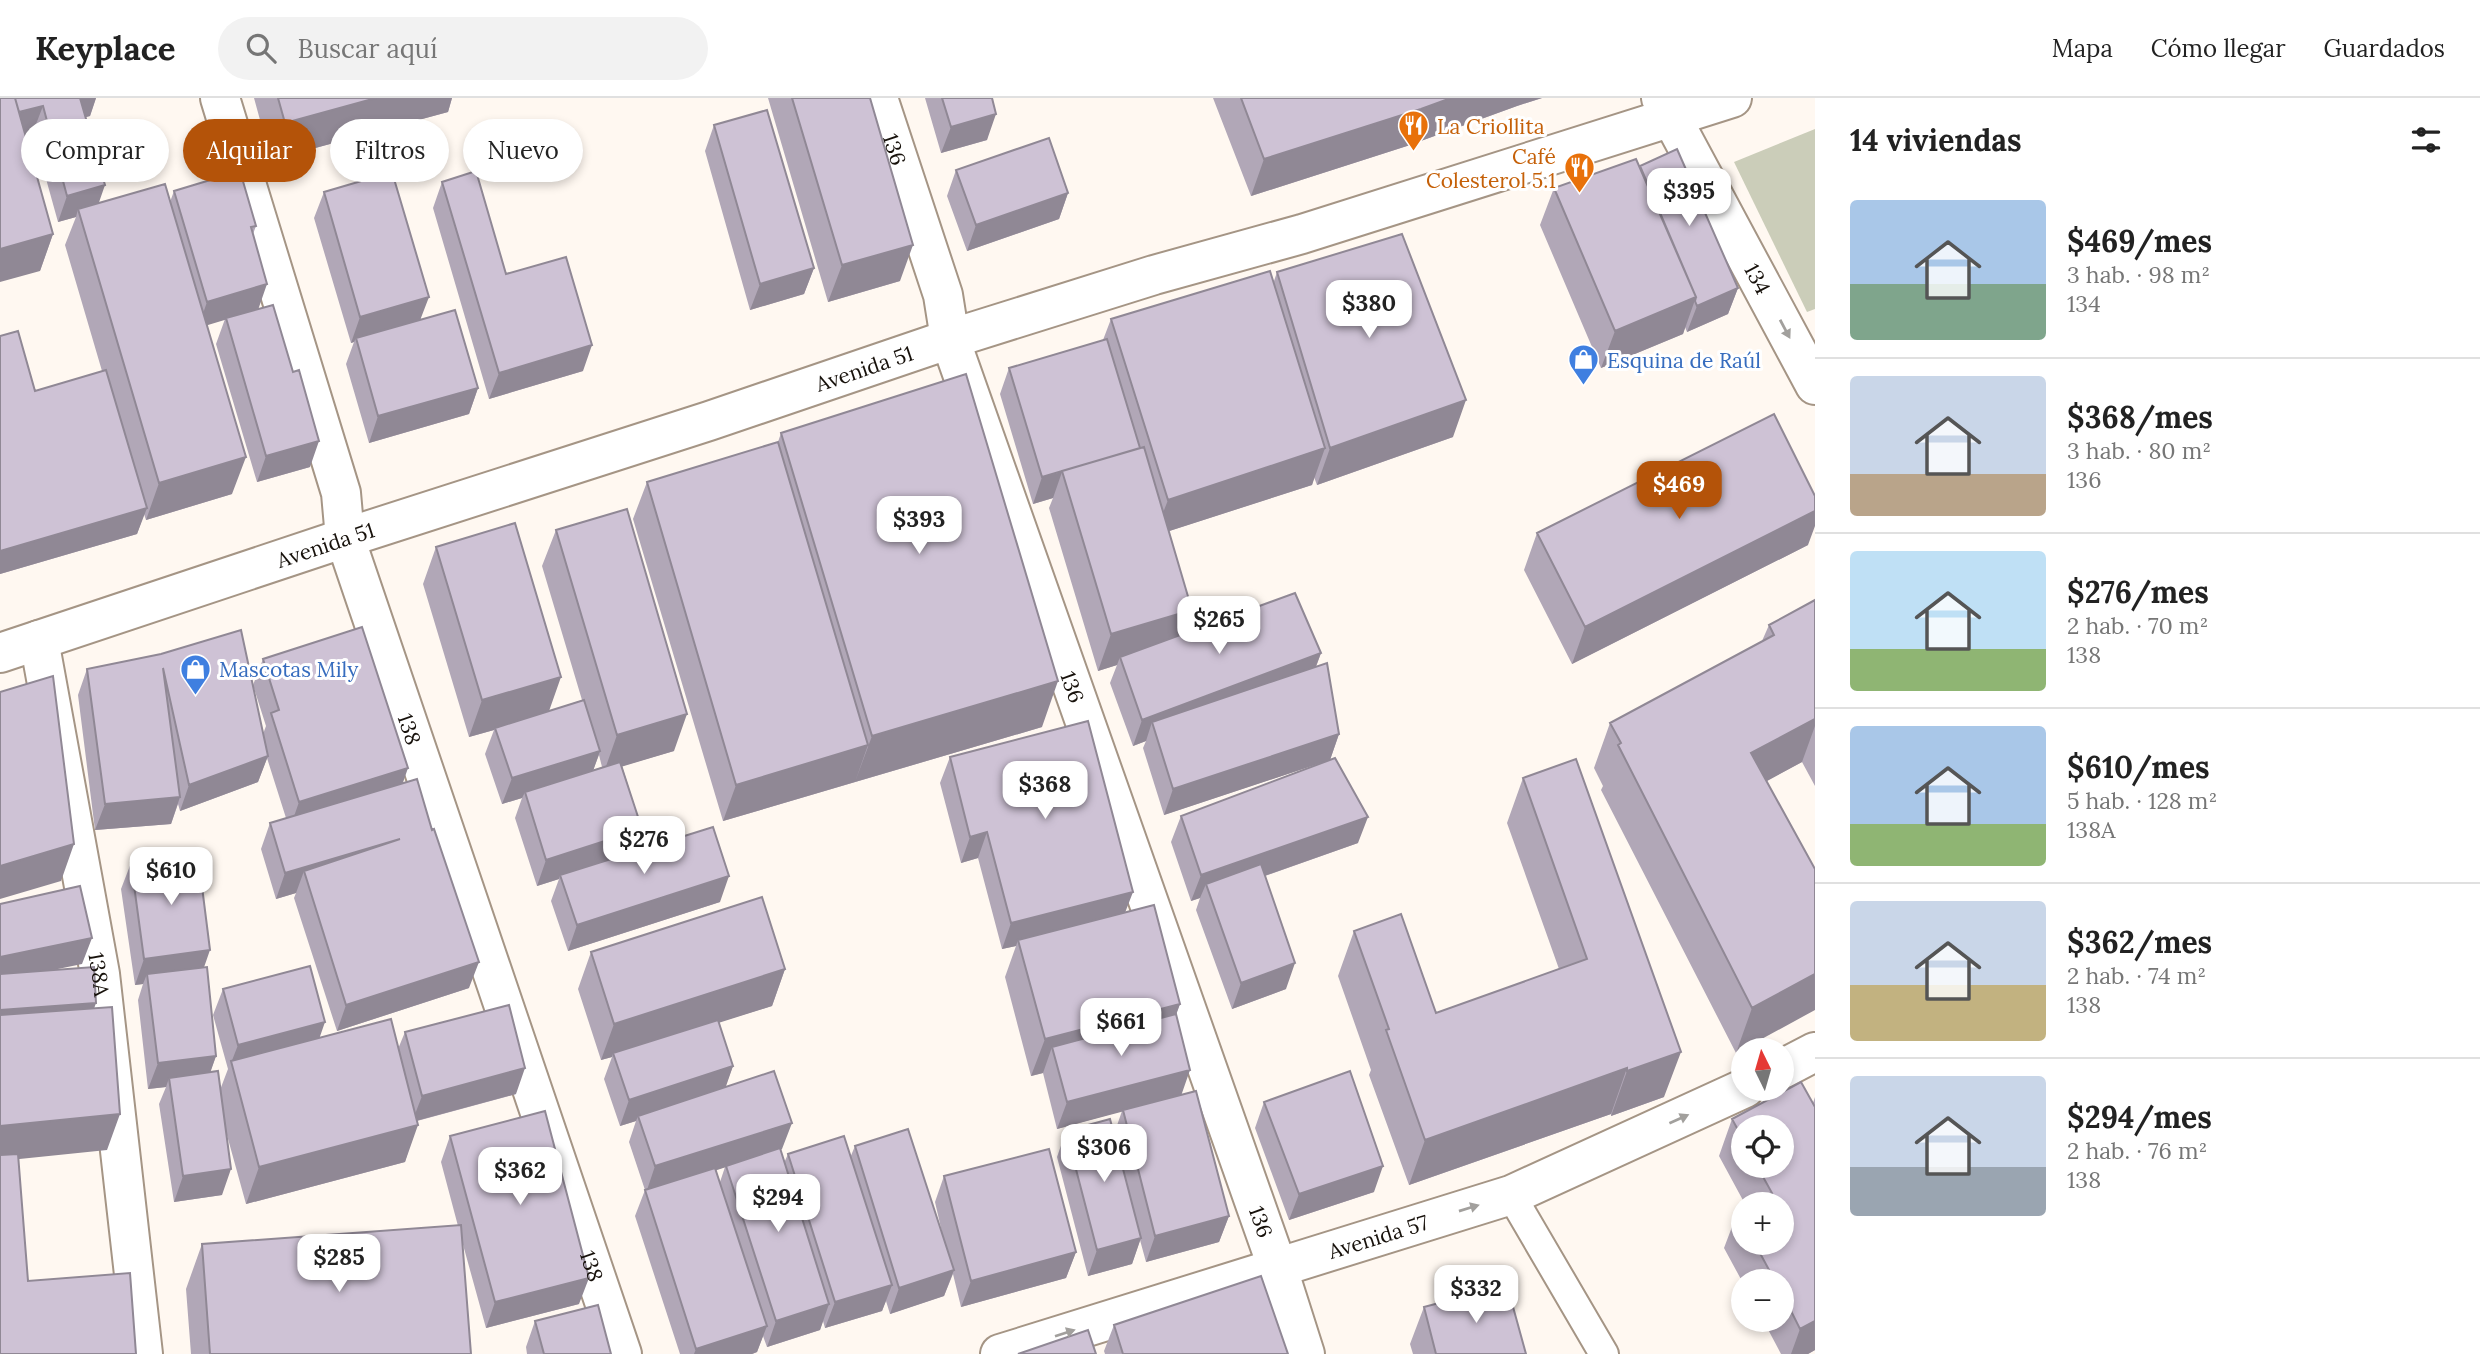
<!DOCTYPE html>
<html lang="es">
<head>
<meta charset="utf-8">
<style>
  body { margin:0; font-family:Lora,serif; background:#f2f2f2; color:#222; height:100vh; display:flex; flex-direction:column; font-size:26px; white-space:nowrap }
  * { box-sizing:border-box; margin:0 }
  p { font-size:23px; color:#767676 }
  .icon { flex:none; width:38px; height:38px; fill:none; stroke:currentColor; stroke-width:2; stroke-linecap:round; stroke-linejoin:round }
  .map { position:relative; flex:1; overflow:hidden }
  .side { display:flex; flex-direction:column; background:#fff; width:665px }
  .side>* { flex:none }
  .hud { position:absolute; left:21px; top:21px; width:665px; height:63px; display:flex; gap:14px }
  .needle { width:46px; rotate:355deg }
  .fabs { position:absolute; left:1731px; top:940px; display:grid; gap:14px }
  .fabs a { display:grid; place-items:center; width:63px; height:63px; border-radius:50%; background:#fff; box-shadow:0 4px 10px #0003; font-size:35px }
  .price { position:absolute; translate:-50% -60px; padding:0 16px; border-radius:14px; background:#fff; color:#222; font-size:23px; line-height:46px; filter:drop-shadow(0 2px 4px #0008) }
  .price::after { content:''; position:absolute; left:50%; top:42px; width:21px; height:16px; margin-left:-10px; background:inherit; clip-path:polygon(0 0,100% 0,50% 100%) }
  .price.on { background:#b45309; color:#fff }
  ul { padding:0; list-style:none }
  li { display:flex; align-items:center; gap:21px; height:175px; padding:0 35px }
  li+li { border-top:2px solid #e0e0e0 }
  li span { display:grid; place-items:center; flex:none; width:196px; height:140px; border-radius:7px; color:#555 }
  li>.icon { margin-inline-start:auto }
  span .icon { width:84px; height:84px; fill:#fffc; stroke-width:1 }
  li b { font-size:30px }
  h2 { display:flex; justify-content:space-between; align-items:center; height:84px; padding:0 35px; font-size:30px }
  .chip { padding:0 24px; border-radius:32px; background:#fff; box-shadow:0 4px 10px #0003; font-size:24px; line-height:63px }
  .chip.on { background:#b45309; color:#fff }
  header { display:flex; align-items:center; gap:42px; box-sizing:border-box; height:98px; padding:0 35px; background:#fff; border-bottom:2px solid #e0e0e0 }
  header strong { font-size:33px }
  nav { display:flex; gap:38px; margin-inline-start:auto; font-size:24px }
  .search { width:490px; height:63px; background:#f2f2f2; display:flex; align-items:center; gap:18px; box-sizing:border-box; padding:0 24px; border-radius:38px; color:#767676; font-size:26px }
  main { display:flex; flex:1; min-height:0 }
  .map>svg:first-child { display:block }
  .green { fill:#cbcdb9 }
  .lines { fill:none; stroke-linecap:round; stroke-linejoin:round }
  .service-casing { stroke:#a59585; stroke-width:32 }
  .minor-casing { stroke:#a59585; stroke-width:42 }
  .tertiary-casing { stroke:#a59585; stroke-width:42 }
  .primary-casing { stroke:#a59585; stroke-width:42 }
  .service { stroke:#fff; stroke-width:28 }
  .minor { stroke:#fff; stroke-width:38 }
  .tertiary { stroke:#fff; stroke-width:38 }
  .primary { stroke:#fff; stroke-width:38 }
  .wall { fill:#b1a7b7; fill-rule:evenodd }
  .shaded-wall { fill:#908895 }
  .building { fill:#cec2d5; stroke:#908895; stroke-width:2 }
  .oneway { fill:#a2a09d }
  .labels { text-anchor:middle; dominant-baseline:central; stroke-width:6; stroke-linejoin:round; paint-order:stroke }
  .food-label { font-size:21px; fill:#c56008; stroke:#fff; text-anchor:start }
  .street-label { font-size:21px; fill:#17110b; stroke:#fff }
  .shop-label { font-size:21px; fill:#366cbe; stroke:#fff; text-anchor:start }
</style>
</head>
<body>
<header>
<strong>Keyplace</strong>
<div class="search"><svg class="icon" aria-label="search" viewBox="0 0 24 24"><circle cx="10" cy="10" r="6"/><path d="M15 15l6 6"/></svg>Buscar aquí</div>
<nav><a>Mapa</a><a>Cómo llegar</a><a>Guardados</a></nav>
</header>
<main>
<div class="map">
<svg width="1815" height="1256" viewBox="0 0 1815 1256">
  <rect width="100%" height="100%" fill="#fff8f1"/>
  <path class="green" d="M1815,31V211L1807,214L1734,64Z"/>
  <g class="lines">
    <defs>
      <path id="service" d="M1511,1097L1604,1256"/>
      <g id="minor">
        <path id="s1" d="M220,0L341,395L345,440L622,1256"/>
        <path id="s2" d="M878,0L943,197L950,241L1277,1168L1305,1256"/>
        <path id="s3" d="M1661,0L1815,287"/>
        <path id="s4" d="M39,542L100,876L143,1256"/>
      </g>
      <g id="tertiary">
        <path d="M1782,971L1815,954"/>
        <path id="s5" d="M1000,1256L1511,1097L1745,990"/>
      </g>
      <g id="primary">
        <path id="s6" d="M0,555L345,440L709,323L950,241L1154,177L1302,136L1732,0"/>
      </g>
    </defs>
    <use href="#service" class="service-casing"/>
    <use href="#minor" class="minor-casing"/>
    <use href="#tertiary" class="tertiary-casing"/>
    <use href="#primary" class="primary-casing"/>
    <use href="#service" class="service"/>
    <use href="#minor" class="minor"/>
    <use href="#tertiary" class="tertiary"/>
    <use href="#primary" class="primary"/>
  </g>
  <path class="wall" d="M0,0H96L90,18L86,19L98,105L170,104L174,93L256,128L253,136L258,211L310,369L257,384L216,246L225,221L206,227L232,396L146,422L144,416L137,436L0,476V238L35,293L102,273L65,147L76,119L58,124L33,34L25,36L53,136L40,173Z
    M254,0H452L448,14L271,62Z
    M768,0H870L900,183L828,204Z
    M925,0H992L987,42L941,55Z
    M1213,0H1542L1517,8L1407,48L1251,98Z
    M714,27L814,170L804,196L750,212L705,53Z
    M1640,68L1738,190L1728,216L1687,234L1685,229L1683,236L1601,270L1540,127L1554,90Z
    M956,72L1068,95L1059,121L967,153L947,98Z
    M442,84L506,176L583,273L489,301L433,110Z
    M324,94L421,221L478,290L469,316L369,345L346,266L354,244L351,245L314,120Z
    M1277,174L1453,339L1317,387L1314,379L1312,387L1169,433L1192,512L1184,535L1321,555L1316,569L1339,636L1330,662L1358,745L1265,778L1286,891L1232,911L1196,812L1200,800L1191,803L1171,744L1181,718L1323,664L1164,717L1143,650L1146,643L1133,648L1110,585L1117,567L1098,573L1049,410L1053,400L1033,406L1000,296L1009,270L1103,242L1111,221L1274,183Z
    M781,335L1042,629L723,723L633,421L647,384L778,344Z
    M556,432L674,653L622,668L642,731L634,754L720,804L568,853L551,803L559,781L537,788L515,720L522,700L502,706L485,656L494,632L469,639L423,486L436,449L549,613L582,602L542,468ZM599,657L602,669L593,672Z
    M1537,435L1808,447L1572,566L1524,472Z
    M1815,502V688L1802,664L1766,683L1815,771L1736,955L1601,692L1603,688L1594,670L1610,625L1762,543L1769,527Z
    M161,556L263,636L266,628L253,587L263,561L402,686L469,890L337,933L294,800L296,795L276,801L261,751L270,725L286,720L267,660L258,684L180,713L178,706L171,726L95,732L78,597L87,571Z
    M950,659L1125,814L1180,906L1176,916L1181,997L1229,1118L1219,1144L1146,1164L1140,1142L1132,1166L1088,1178L1057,1059L1066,1033L1114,1036L1122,1013L1057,1031L1043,975L1031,978L1005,879L1016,848L1002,851L978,760L961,765L940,685Z
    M1523,680L1664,999L1611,1018V1016L1409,1087L1369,977L1371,972L1338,878L1354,833L1436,915L1559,871L1507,725Z
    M131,765L216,958L210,974L220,992L228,971L213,917L223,891L320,939L398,951L405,934L516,996L417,1023L405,1064L246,1106L225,1030L222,1097L174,1104L159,1006L166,989L148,991L138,902L143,886L135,887L121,791Z
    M591,854L785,871L772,908L719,924L733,968L725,989L782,1051L780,1052L784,1065L788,1056L850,1060L855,1048L944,1143L935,1104L944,1078L1076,1154L1066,1180L961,1209L953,1176L944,1198L890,1216L886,1203L882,1213L825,1230L823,1223L820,1232L767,1249L763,1238L757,1254L752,1256H680L635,1118L645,1092L629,1044L636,1023L620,1028L604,981L612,959L601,962L578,891ZM725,1069L720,1084L716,1072Z
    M1815,999V1252L1808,1256H1781L1763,1222H1782V1183H1743V1185L1724,1150L1738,1113L1743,1110V1144H1782V1106H1745L1719,1058L1732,1021L1813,1005ZM1743,1029L1782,1068H1743Z
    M1264,1004L1374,1094L1289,1122L1255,1030Z
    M450,1038L579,1206L486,1230L462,1143L471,1256H191L186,1191L202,1146L458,1128L441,1064Z
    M1424,1209L1526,1256H1413L1410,1246Z
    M535,1223L611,1256H527L526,1249Z
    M1114,1227L1288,1256H1105L1104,1253Z"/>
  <path class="shaded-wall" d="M79,0H96L90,18L70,23Z
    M376,0H452L448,14L271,62L285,25Z
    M1451,0H1542L1517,8L1407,48L1251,98L1264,61Z
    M43,8L33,34L4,42L14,16Z
    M996,16L987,42L941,55L951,29Z
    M105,87L96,113L78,111L76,119L58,124L67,98Z
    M1068,95L1059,121L967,153L976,127Z
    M53,136L40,173L0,184V151Z
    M913,147L900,183L828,204L842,167Z
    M814,170L804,196L750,212L760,186Z
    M267,186L258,212L198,230L207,204Z
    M1738,190L1728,216L1687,234L1697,208Z
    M429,199L419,225L356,240L354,244L351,245L360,219Z
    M1696,199L1683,236L1601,270L1615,233Z
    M592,247L583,273L489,301L499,275Z
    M478,290L469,316L369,345L378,318Z
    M1466,302L1453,339L1317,387L1330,350Z
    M319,343L310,369L257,384L266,358Z
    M1325,350L1312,387L1154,438L1168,402Z
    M246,359L232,396L146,422L159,385Z
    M1062,374L1053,400L1033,406L1042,379Z
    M147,410L137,436L0,476V453Z
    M1815,413V428L1808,447L1572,566L1585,529Z
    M1192,512L1179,549L1120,559L1117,567L1098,573L1111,536Z
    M1321,555L1311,581L1152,624L1146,643L1133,648L1142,622Z
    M561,579L548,616L495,630L494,632L469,639L482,602Z
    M1058,583L1042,629L855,684L872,638Z
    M687,616L674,653L604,674L617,637Z
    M1815,621V628L1802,664L1734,701L1751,655Z
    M1339,636L1330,662L1164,717L1173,691Z
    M868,647L855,684L723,723L736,687Z
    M600,653L591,679L525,694L522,700L502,706L512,680Z
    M268,658L258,684L180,713L189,687Z
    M408,670L399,696L290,730L299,704Z
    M180,699L171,726L95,732L105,706Z
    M1368,719L1358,745L1210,797L1206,786L1200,800L1191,803L1201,777Z
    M642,731L633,757L560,777L559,781L537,788L546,762Z
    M987,734L978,760L961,765L970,739Z
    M400,741L304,773L296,795L276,801L285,775Z
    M74,746L61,783L0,801V768Z
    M729,778L720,804L568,853L577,827Z
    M1133,794L1123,820L1018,842L1016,848L1002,851L1011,825Z
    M92,840L82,866L0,883V859Z
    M210,852L201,878L147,876L143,886L135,887L144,861Z
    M479,864L469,890L337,933L346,907Z
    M1295,865L1286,891L1232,911L1241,885Z
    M785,871L772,908L614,958L613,955L612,959L601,962L614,926Z
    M1815,876V912L1736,955L1752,910Z
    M96,905L87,931L0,938V912Z
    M1180,906L1167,942L1052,949L1043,975L1031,978L1045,941Z
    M325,924L316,950L231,965L238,947Z
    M1681,954L1664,999L1611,1018L1627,973Z
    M216,958L207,984L169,980L166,989L148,991L158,965Z
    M733,968L724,994L638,1018L636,1023L620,1028L629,1002Z
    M525,970L516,996L412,1024L422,998Z
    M1627,970L1611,1016L1409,1087L1425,1042Z
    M1190,972L1181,998L1057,1031L1067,1004Z
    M120,1016L107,1052L0,1063V1028Z
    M792,1025L782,1051L646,1095L655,1068Z
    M418,1027L405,1064L246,1106L259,1069Z
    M1383,1068L1374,1094L1289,1122L1299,1096Z
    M231,1071L222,1097L174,1104L183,1078Z
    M1229,1118L1219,1144L1146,1164L1155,1138Z
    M1141,1140L1132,1166L1088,1178L1097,1152Z
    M1076,1154L1066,1180L961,1209L971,1183Z
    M954,1172L944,1198L890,1216L899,1190Z
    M589,1180L579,1206L486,1230L495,1204Z
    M892,1187L882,1213L825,1230L835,1204Z
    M829,1206L820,1232L767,1249L776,1223Z
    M1815,1223V1252L1808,1256H1791L1800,1231Z
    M767,1228L757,1254L752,1256H694L696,1251Z"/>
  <path class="building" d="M0,0H15L53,136L0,151Z
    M15,0H80L105,87L67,98L43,8L19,14Z
    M278,0H376L285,25Z
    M792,0H870L913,147L842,167Z
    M942,0H992L996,16L951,29Z
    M1241,0H1451L1421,11L1264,61Z
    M767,12L814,170L760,186L714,27Z
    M1049,40L1068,95L976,127L956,72Z
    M1677,51L1738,190L1697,208L1695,203L1696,199L1640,68Z
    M1636,61L1696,199L1615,233L1554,90Z
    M240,73L256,128L251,129L267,186L207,204L174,93Z
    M476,73L506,176L566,159L592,247L499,275L442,84Z
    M392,74L429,199L360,219L324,94Z
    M165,86L246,359L159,385L78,111Z
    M1402,136L1466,302L1330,350L1277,174Z
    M1270,173L1325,350L1168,402L1111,221Z
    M273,207L293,274L299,272L319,343L266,358L226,220Z
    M455,212L478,290L378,318L356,240Z
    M18,233L35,293L106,272L147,410L0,453V238Z
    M1107,241L1140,350L1042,379L1009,270Z
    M966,276L1058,583L872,638L781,335Z
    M1774,316L1815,398V413L1585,529L1537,435Z
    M778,344L868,647L736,687L647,384Z
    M1144,349L1192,512L1111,536L1062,373Z
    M627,411L687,616L617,637L556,432Z
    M515,425L561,579L482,602L436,449Z
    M1295,495L1321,555L1142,622L1120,559Z
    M1815,502V621L1751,655L1815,771V876L1752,910L1618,647L1621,645L1610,625L1774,537L1769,527Z
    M362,529L408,670L299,704L271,615L279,612L263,561Z
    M241,532L268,658L189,687L163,570L180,699L105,706L87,571L161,556Z
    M1327,565L1339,636L1173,691L1152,624Z
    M53,578L74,746L0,768V594Z
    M584,602L600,653L512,680L495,630Z
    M1088,623L1133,794L1011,825L987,734L970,739L950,659Z
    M1335,660L1368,719L1201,777L1181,718Z
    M1576,661L1681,954L1627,973V970L1425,1042L1386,932L1389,931L1354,833L1401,816L1436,915L1587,861L1523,680Z
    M620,664L642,731L546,762L525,694Z
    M417,681L432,732L434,731L479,864L346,907L304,773L400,741L285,775L270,725Z
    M713,729L729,778L577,827L560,777Z
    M198,757L210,852L144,861L131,765Z
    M1261,766L1295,865L1241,885L1206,786Z
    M80,788L92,840L0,859V806Z
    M762,799L785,871L614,926L591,854Z
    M1154,807L1180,906L1045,941L1018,842Z
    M310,868L325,924L238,947L223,891Z
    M94,869L96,905L0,912V876Z
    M207,869L216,958L158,965L147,876Z
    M509,907L525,970L422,998L405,934Z
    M112,909L120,1016L0,1028V917Z
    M1176,916L1190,972L1067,1004L1052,949Z
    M391,921L418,1027L259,1069L231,963Z
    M718,922L733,968L629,1002L613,955Z
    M218,973L231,1071L183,1078L169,980Z
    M774,973L792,1025L655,1068L638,1018Z
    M1350,973L1383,1068L1299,1096L1264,1004Z
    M1801,984L1815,1009V1223L1800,1231L1782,1195V1183H1775L1754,1144H1782V1106H1751L1772,1095L1757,1068H1782V1029H1743V1041L1732,1021Z
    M1196,993L1229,1118L1155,1138L1123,1012Z
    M545,1013L589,1180L495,1204L450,1038Z
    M1110,1021L1141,1140L1097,1152L1066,1033Z
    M908,1031L954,1172L899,1190L855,1048Z
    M844,1038L892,1187L835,1204L788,1056Z
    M780,1050L829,1206L776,1223L726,1068Z
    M1049,1051L1076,1154L971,1183L944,1078Z
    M18,1056L28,1183L130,1175L136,1256H0V1057Z
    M715,1070L767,1228L696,1251L645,1092Z
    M1743,1110V1123L1738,1113Z
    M461,1127L471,1256H210L202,1146Z
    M1261,1178L1288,1256H1123L1114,1227Z
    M1507,1187L1526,1256H1436L1424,1209Z
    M598,1207L611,1256H544L535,1223Z
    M1088,1232L1096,1256H1018Z"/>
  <defs><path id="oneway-solid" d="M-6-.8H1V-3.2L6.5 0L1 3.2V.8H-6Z" transform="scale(1.75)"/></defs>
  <g class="oneway">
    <use href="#oneway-solid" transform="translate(1785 231) rotate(62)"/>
    <use href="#oneway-solid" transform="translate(1679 1021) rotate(-24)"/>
    <use href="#oneway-solid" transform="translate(1469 1110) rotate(-17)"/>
    <use href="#oneway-solid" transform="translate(1065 1235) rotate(-18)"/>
  </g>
  <defs>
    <symbol id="restaurant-pin" viewBox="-11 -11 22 30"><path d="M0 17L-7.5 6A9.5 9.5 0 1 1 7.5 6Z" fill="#e8710a" stroke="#fff"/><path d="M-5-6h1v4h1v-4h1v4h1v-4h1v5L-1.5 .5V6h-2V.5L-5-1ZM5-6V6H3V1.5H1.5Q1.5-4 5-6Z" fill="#fff"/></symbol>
    <symbol id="shop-pin" viewBox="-11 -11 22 30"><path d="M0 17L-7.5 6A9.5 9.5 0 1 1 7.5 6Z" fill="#3f7fe0" stroke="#fff"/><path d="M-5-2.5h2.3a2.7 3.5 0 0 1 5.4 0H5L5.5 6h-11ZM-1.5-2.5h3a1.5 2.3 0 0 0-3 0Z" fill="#fff"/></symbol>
  </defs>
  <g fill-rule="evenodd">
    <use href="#restaurant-pin" x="1396" y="10" width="35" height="47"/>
    <use href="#restaurant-pin" x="1562" y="52" width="35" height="47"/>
    <use href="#shop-pin" x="1566" y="244" width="35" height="47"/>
    <use href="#shop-pin" x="178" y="554" width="35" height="47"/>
  </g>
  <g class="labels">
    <g class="food-label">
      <text x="1437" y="28">La Criollita</text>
      <text x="1556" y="58" text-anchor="end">Café<tspan x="1556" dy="24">Colesterol 5.1</tspan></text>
    </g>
    <g class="street-label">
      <text stroke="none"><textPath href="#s2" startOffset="54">136</textPath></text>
      <text stroke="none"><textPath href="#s3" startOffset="205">134</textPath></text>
      <text stroke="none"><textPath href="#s6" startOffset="910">Avenida 51</textPath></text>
      <text stroke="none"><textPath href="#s6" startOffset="343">Avenida 51</textPath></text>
      <text stroke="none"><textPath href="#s2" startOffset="621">136</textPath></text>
      <text stroke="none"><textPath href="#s1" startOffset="660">138</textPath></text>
      <text stroke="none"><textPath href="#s4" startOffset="340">138A</textPath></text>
      <text stroke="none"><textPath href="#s2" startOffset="1188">136</textPath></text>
      <text stroke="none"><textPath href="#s5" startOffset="396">Avenida 57</textPath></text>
      <text stroke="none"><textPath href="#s1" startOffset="1227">138</textPath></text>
    </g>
    <g class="shop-label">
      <text x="1607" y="262">Esquina de Raúl</text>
      <text x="219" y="571">Mascotas Mily</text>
    </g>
  </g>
</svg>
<div class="fabs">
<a><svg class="needle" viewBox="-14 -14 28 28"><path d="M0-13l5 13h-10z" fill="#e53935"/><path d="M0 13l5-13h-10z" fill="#767676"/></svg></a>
<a><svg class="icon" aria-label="locate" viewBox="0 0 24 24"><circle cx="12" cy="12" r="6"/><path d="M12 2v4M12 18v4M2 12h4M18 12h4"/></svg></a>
<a>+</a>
<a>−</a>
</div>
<b class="price" style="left:1689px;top:130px">$395</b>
<b class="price" style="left:1369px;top:242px">$380</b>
<b class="price on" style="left:1679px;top:423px">$469</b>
<b class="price" style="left:919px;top:458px">$393</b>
<b class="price" style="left:1219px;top:558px">$265</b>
<b class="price" style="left:1045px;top:723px">$368</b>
<b class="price" style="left:644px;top:778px">$276</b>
<b class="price" style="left:171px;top:809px">$610</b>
<b class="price" style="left:1121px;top:960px">$661</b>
<b class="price" style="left:1104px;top:1086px">$306</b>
<b class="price" style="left:520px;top:1109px">$362</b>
<b class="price" style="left:778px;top:1136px">$294</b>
<b class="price" style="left:339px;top:1196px">$285</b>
<b class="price" style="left:1476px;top:1227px">$332</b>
<div class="hud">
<a class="chip">Comprar</a>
<a class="chip on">Alquilar</a>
<a class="chip">Filtros</a>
<a class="chip">Nuevo</a>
</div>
</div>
<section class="side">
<h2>14 viviendas<svg class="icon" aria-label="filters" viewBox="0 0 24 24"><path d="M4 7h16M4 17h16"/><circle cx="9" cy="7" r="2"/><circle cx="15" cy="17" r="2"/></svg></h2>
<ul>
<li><span style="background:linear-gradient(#a9c7e8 60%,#7fa58c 0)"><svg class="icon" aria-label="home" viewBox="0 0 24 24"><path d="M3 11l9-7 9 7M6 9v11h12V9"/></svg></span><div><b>$469/mes</b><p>3 hab. · 98 m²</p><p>134</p></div></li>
<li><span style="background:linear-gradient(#c9d6e8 70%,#b9a48a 0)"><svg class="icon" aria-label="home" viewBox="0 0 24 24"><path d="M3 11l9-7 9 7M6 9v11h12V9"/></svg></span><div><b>$368/mes</b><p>3 hab. · 80 m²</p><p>136</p></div></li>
<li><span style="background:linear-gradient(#bfe0f5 70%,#8fb573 0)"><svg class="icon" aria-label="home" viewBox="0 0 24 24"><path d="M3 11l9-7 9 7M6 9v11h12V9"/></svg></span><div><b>$276/mes</b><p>2 hab. · 70 m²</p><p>138</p></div></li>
<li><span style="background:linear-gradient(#a9c7e8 70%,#8fb573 0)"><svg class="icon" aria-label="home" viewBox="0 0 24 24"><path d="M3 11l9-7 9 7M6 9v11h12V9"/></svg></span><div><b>$610/mes</b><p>5 hab. · 128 m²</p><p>138A</p></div></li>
<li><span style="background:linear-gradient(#c9d6e8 60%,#c2b280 0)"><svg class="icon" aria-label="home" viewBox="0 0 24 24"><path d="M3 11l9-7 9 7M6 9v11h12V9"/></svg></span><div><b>$362/mes</b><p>2 hab. · 74 m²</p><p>138</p></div></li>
<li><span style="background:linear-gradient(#c9d6e8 65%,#9aa5b1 0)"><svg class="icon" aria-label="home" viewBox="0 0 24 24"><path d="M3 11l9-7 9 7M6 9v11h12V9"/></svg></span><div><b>$294/mes</b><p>2 hab. · 76 m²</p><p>138</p></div></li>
</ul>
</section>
</main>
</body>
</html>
